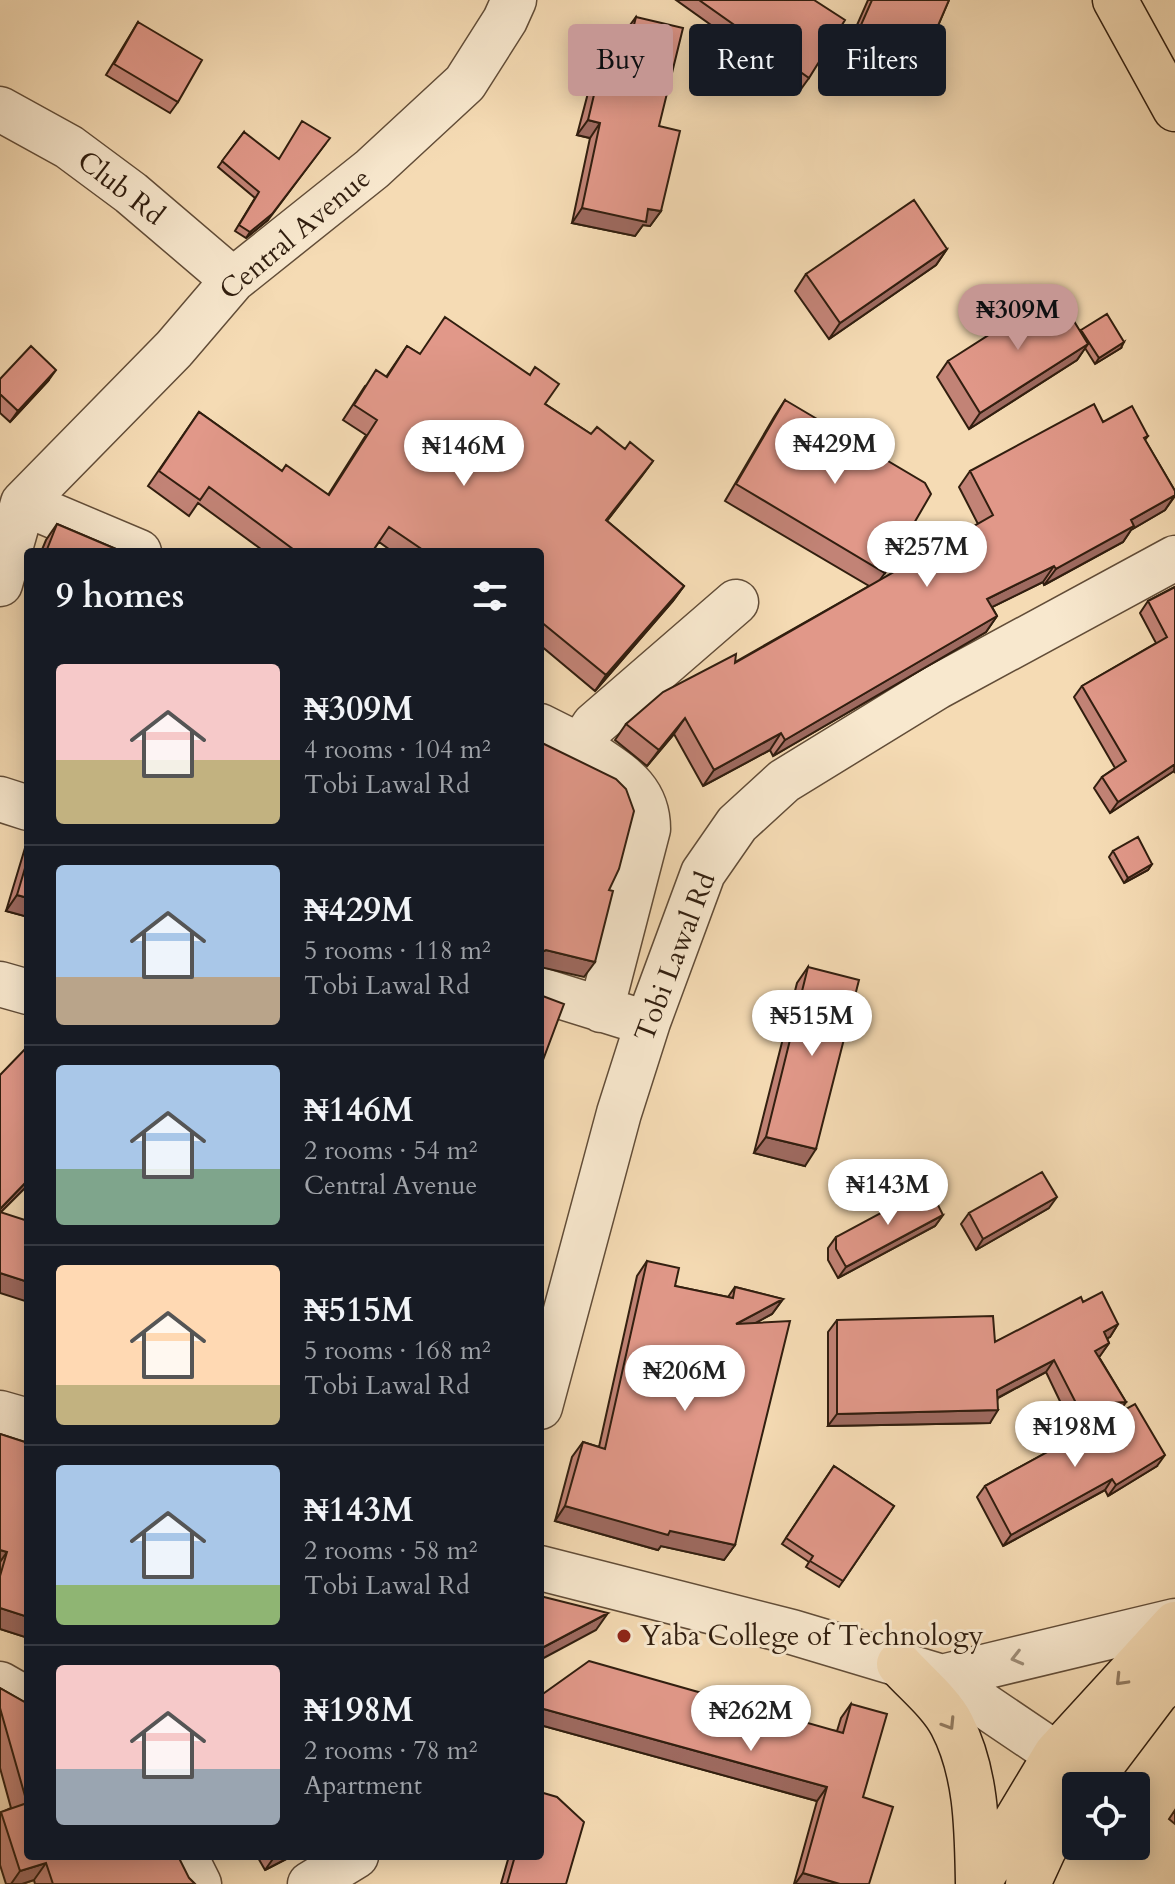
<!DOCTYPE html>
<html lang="en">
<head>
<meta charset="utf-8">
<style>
  body { margin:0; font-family:Cardo,serif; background:#242831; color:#f1f3f6; height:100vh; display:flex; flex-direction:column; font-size:30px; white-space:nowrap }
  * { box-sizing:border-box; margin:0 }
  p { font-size:26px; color:#9ea1a6 }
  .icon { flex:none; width:44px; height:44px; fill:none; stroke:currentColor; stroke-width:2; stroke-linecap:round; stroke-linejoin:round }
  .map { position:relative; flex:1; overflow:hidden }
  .panel { position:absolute; left:24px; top:548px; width:520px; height:1312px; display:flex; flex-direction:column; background:#171b24; border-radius:8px; box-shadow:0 4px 20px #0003 }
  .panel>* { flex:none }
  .banner { position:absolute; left:568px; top:24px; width:486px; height:72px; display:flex; gap:16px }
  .buttons { position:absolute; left:1062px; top:1772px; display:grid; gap:16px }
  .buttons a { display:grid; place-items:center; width:88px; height:88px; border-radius:8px; background:#171b24; box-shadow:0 4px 20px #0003; font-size:40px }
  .price { position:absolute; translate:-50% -68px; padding:0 18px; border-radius:28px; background:#fff; color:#222; font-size:26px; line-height:52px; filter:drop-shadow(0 2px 4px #0008) }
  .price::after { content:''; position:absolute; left:50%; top:48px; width:24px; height:18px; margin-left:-12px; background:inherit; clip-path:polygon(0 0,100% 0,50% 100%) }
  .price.active { background:#c59692; color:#111 }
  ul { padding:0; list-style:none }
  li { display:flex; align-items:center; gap:24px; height:200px; padding:0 32px }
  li+li { border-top:2px solid #363941 }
  li span { display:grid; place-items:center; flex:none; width:224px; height:160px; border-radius:8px; color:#555 }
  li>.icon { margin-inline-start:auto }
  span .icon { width:96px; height:96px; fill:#fffc; stroke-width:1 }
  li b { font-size:34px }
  h2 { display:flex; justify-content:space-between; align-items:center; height:96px; padding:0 32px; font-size:34px }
  .pill { padding:0 28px; border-radius:8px; background:#171b24; box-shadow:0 4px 20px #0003; font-size:28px; line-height:72px }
  .pill.active { background:#c59692; color:#111 }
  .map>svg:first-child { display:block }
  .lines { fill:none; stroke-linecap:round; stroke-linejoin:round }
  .minor-casing { stroke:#624d38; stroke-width:47 }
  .major-casing { stroke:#311e0f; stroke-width:47 }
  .highway-casing { stroke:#311e0f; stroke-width:47 }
  .minor { stroke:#f8e8ce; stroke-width:44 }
  .major { stroke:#f5dbb4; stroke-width:44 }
  .highway { stroke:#f5dbb4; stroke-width:44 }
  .wall { fill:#c28376; stroke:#311e0f; stroke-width:2 }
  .shaded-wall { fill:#9e6a60; stroke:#311e0f; stroke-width:2 }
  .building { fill:#e19889; stroke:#311e0f; stroke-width:2 }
  .oneway { stroke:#9e8d78 }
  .oneway2 { stroke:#937c62 }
  .poi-dot { fill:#8f2418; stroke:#f8e8ce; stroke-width:3 }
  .labels { text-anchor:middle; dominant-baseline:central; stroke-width:6; stroke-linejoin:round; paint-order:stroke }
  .street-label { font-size:28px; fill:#311e0f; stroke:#f8e8ce }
  .poi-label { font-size:28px; fill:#311e0f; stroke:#f8e8ce; text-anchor:start }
</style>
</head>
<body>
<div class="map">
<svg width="1175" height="1884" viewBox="0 0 1175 1884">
  <rect width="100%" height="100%" fill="#f5dbb4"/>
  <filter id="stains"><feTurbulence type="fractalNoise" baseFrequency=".0025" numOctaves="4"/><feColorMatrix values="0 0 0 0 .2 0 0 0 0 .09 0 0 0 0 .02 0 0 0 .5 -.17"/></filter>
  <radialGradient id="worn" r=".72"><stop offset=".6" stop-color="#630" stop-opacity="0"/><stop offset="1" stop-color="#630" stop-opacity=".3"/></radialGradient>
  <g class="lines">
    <defs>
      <path id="minor" d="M0,109L69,147L131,193L233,280
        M23,503L139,552
        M0,584L23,503L174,349L233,280L372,169L465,83L505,20L514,0
        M540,726L580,746L594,725L736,602
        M580,746C613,771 648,784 648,829L601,1010
        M0,799L28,808
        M0,984L28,992
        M540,990L630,1018
        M540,1407L619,1113L648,1022L703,873L737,824L784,781L937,687L1175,558
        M0,1413L28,1421
        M540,1568L792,1632L942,1677L1056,1754
        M942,1677L1175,1621
        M0,1684L28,1700
        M185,1856L199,1884
        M310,1884L356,1856"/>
      <path id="major" d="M1115,0L1175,109"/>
      <path id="highway" d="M899,1664C916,1683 941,1703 952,1725C977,1773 977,1830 978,1883
        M1086,1786L1157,1692L1175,1677
        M978,1884L1056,1754L1175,1624
        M1028,1884L1044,1849L1076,1801"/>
    </defs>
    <use href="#minor" class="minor-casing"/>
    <use href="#major" class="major-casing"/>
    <use href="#highway" class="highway-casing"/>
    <use href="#minor" class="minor"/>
    <use href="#major" class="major"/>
    <use href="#highway" class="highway"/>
  </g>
  <path class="wall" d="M676,0H814L809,78L801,89Z
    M868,0H949L922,63L910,79L846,50Z
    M636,17L659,126L661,211L650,226L643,225L635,236L572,223L590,138L577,135L588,93L598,78L613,82L625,32Z
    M138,22L178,102L170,113L106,75Z
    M244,132L268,220L246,238L235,231L255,198L218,167Z
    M947,249L936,265L829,339L795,291L806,274Z
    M1081,330L1121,348L1095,364L1085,348L1077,360L969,429L937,377L948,361L1080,332Z
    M407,346L420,354L545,404L591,434L653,461L607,521L684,586L673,601L595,691L540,645V552H393L379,542L372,552H265L198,503L189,516L148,486L199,412L282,471L328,495L366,435L343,420L365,386L386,377Z
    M0,379L48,381L10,422L0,413Z
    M785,400L885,573L879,581L978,524L959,487L970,471L1103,422L1148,436L1145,440L1175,491V496L1165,510L1131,530L1123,542L1044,585L1043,582L992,607L997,616L986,632L773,756L770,750L703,786L674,734L647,766L615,740L626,724L869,586L725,501L774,417Z
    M57,524L123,552H41L46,540Z
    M1175,587V773L1174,771L1110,813L1094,788L1102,777L1115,768L1074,697L1082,686L1156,643L1140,613L1148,601Z
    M28,838V917L6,911Z
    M1113,851L1152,864L1148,870L1124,883L1109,857Z
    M808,967L805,1166L754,1153L797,983Z
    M1049,1208L976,1250L961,1224L969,1213Z
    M943,1215L935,1226L838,1278L828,1260V1248L836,1237Z
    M647,1261L675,1286L728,1297L735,1287L783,1299L772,1314L755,1323L735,1545L724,1560L661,1546L658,1550L555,1521L572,1457L583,1442L599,1447L637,1276Z
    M1083,1302L1118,1324L1110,1337L1107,1338L1109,1343L1099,1357L1126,1402L1117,1414L1157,1466L1108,1496L1105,1490L1003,1546L977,1497L985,1486L1116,1415L1068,1418L1046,1372L998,1398L990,1423L828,1426V1332L837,1320L995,1342Z
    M0,1434L28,1443V1638L0,1629Z
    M834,1466L894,1506L839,1587L806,1567L809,1562L782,1544Z
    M0,1688L28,1704V1856L189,1878L195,1884H35L34,1880L22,1884H6L0,1865V1813L11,1808L0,1768Z
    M540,1696L837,1731L841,1718L851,1704L863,1797L869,1884H794L817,1801L540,1725Z
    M1175,1810V1824L1169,1819Z
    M257,1856H292L265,1870Z
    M509,1856H540L566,1884H501Z"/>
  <path class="shaded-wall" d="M588,120L600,123L590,138L577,135Z
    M326,143L268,220L246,238L250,232Z
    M582,208L648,209L661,211L650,226L643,225L635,236L572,223Z
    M947,249L936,265L829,339L840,323Z
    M1124,342L1121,348L1095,364L1099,358Z
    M1088,344L1077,360L969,429L980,413Z
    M56,370L48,381L10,422L18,411Z
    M653,461L642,476L595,536L606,520Z
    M1175,495L1165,510L1131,530L1123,542L1044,585L1056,569L1131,520Z
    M1054,566L1043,582L976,615L987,599Z
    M684,586L673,601L595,691L606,675Z
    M997,616L986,632L773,756L785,740Z
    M685,718L674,734L647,766L659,750Z
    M781,733L770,750L703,786L714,770Z
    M1175,764L1174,771L1110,813L1118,802Z
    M1152,864L1148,870L1124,883L1128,878Z
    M17,895L28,898V917L6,911Z
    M546,950L595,962L584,977L540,967V953Z
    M766,1137L816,1149L805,1166L754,1153Z
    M28,1180V1185L0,1213V1209Z
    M1057,1197L1049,1208L976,1250L983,1239Z
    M943,1215L935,1226L838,1278L846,1267Z
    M0,1273L28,1282V1302L0,1293Z
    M783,1299L772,1314L726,1339L736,1324Z
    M1118,1324L1110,1337L1095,1345L1104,1332Z
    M1109,1343L1100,1356L1086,1363L1095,1351Z
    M1054,1360L1046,1372L988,1403L997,1390Z
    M1126,1402L1117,1415L1068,1418L1077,1405Z
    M998,1410L990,1423L828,1426L837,1414Z
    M1165,1455L1157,1466L1108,1496L1116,1485Z
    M1112,1479L1105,1490L1003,1546L1011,1535Z
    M565,1506L735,1545L724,1560L661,1546L658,1550L555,1521Z
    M0,1550L7,1552L0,1562Z
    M0,1608L28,1617V1638L0,1629Z
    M608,1613L596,1630L540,1660V1649Z
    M540,1708L827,1787L817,1801L540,1725Z
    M275,1856H292L265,1870Z
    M46,1863L34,1880L22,1884H11L20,1871Z
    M803,1873L840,1884H795Z"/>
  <path class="building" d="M699,0H814L845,20L809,78Z
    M872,0H949L922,63L857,34Z
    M636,17L683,28L659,126L680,131L661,211L648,209L646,222L582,208L600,123L588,120L598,78L619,83Z
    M138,22L202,60L178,102L114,64Z
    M302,121L330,138L272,214L250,232L239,225L259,192L222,161L244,132L279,159Z
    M914,200L947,249L840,323L806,274Z
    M1056,292L1088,344L980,413L948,361Z
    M1107,314L1124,342L1099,358L1081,330Z
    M445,317L530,375L535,367L559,384L545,404L591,434L597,427L625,449L630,442L653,461L606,520L684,586L606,675L540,621V552H426L389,527L372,552H297L209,487L200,500L159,471L199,412L282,471L286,465L329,495L377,420L354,405L376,370L387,377L407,346L420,354Z
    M31,346L56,370L18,411L0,394V379Z
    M785,400L925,483L931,494L885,573L736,484Z
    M1094,404L1103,422L1132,406L1148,436L1144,438L1175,491V495L1131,520L1134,526L1056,569L1054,566L987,599L997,616L785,740L781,733L714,770L685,718L659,750L626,724L663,692L736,654L735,663L993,515L970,471Z
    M57,524L123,552H46Z
    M1175,587V764L1118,802L1102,777L1126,761L1082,686L1167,637L1148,601Z
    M540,742L616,779L626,789L634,811L619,869L609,890L613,891L595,962L546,950L540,953Z
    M1138,837L1152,864L1128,878L1113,851Z
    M28,858V898L17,895Z
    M808,967L859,980L816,1149L766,1137Z
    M540,995L564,1004L540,1068Z
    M28,1046V1180L0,1209V1075Z
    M1042,1172L1057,1197L983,1239L969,1213Z
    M929,1187L943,1215L846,1267L836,1249V1237Z
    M0,1212L28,1221V1282L0,1273Z
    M647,1261L679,1268L675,1286L733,1298L735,1287L783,1299L736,1324L790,1321L735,1545L670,1531L668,1535L565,1506L583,1442L605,1449Z
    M1102,1292L1118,1324L1104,1332L1109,1343L1095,1351L1126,1402L1077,1405L1054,1360L997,1390L998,1410L837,1414V1320L993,1316L995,1342L1081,1297L1083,1302Z
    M1135,1404L1165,1455L1116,1485L1112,1479L1011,1535L985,1486Z
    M0,1434L28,1443V1617L0,1608V1576L7,1552L0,1550Z
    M834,1466L894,1506L843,1581L810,1561L813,1556L786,1538Z
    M540,1596L608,1613L540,1649Z
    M589,1661L843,1733L851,1704L887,1714L863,1797L893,1807L869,1884H840L803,1873L827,1787L540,1708V1696Z
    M0,1688L28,1704V1856H178L189,1878L195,1884H53L46,1863L20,1871L1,1812L27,1803L0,1708Z
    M540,1792L557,1797L584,1822L566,1884H507L515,1856H540Z"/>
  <defs><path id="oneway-chevron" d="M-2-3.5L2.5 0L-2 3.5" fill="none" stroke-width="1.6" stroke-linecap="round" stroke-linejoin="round" transform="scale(2)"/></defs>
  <use class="oneway" href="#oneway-chevron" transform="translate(1017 1658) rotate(166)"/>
  <g class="oneway2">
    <use href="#oneway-chevron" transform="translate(1121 1680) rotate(134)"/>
    <use href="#oneway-chevron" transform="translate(949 1724) rotate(58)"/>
  </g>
  <circle class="poi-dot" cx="624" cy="1636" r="8"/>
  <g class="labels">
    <g class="street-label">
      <text transform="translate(121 188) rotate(38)">Club Rd</text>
      <text transform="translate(295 234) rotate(-40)">Central Avenue</text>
      <text transform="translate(675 957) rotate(-69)">Tobi Lawal Rd</text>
    </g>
    <g class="poi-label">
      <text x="640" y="1636">Yaba College of Technology</text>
    </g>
  </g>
  <rect width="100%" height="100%" filter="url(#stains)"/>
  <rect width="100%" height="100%" fill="url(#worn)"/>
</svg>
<div class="buttons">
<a><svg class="icon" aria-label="locate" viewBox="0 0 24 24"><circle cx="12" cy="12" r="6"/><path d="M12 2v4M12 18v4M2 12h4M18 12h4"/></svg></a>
</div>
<b class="price active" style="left:1018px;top:352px">₦309M</b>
<b class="price" style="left:835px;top:486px">₦429M</b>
<b class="price" style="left:464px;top:488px">₦146M</b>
<b class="price" style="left:927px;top:589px">₦257M</b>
<b class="price" style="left:812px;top:1058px">₦515M</b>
<b class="price" style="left:888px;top:1227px">₦143M</b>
<b class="price" style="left:685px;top:1413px">₦206M</b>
<b class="price" style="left:1075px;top:1469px">₦198M</b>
<b class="price" style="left:751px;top:1753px">₦262M</b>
<div class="banner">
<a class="pill active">Buy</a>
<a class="pill">Rent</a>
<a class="pill">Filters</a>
</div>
<section class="panel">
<h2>9 homes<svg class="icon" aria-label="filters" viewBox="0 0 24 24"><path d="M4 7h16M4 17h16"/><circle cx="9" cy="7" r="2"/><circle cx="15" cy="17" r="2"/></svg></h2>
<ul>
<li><span style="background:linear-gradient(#f6c9c9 60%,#c2b280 0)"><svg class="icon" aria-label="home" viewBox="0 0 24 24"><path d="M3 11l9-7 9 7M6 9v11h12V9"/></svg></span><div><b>₦309M</b><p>4 rooms · 104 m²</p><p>Tobi Lawal Rd</p></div></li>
<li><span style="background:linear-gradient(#a9c7e8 70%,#b9a48a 0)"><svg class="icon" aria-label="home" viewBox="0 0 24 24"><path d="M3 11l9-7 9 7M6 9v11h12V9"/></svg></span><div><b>₦429M</b><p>5 rooms · 118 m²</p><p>Tobi Lawal Rd</p></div></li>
<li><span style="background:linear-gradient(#a9c7e8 65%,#7fa58c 0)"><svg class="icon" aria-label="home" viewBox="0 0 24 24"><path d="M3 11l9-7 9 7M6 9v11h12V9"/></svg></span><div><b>₦146M</b><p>2 rooms · 54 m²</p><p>Central Avenue</p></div></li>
<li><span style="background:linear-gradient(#ffd9b3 75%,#c2b280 0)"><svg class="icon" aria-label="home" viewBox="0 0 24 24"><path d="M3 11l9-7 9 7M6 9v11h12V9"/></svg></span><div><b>₦515M</b><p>5 rooms · 168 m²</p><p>Tobi Lawal Rd</p></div></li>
<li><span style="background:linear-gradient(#a9c7e8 75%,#8fb573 0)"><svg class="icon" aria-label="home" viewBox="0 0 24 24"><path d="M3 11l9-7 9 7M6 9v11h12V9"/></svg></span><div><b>₦143M</b><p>2 rooms · 58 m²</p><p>Tobi Lawal Rd</p></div></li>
<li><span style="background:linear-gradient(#f6c9c9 65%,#9aa5b1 0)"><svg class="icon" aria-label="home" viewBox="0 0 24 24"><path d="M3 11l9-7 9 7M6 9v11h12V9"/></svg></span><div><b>₦198M</b><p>2 rooms · 78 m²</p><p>Apartment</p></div></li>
</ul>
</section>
</div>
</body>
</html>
